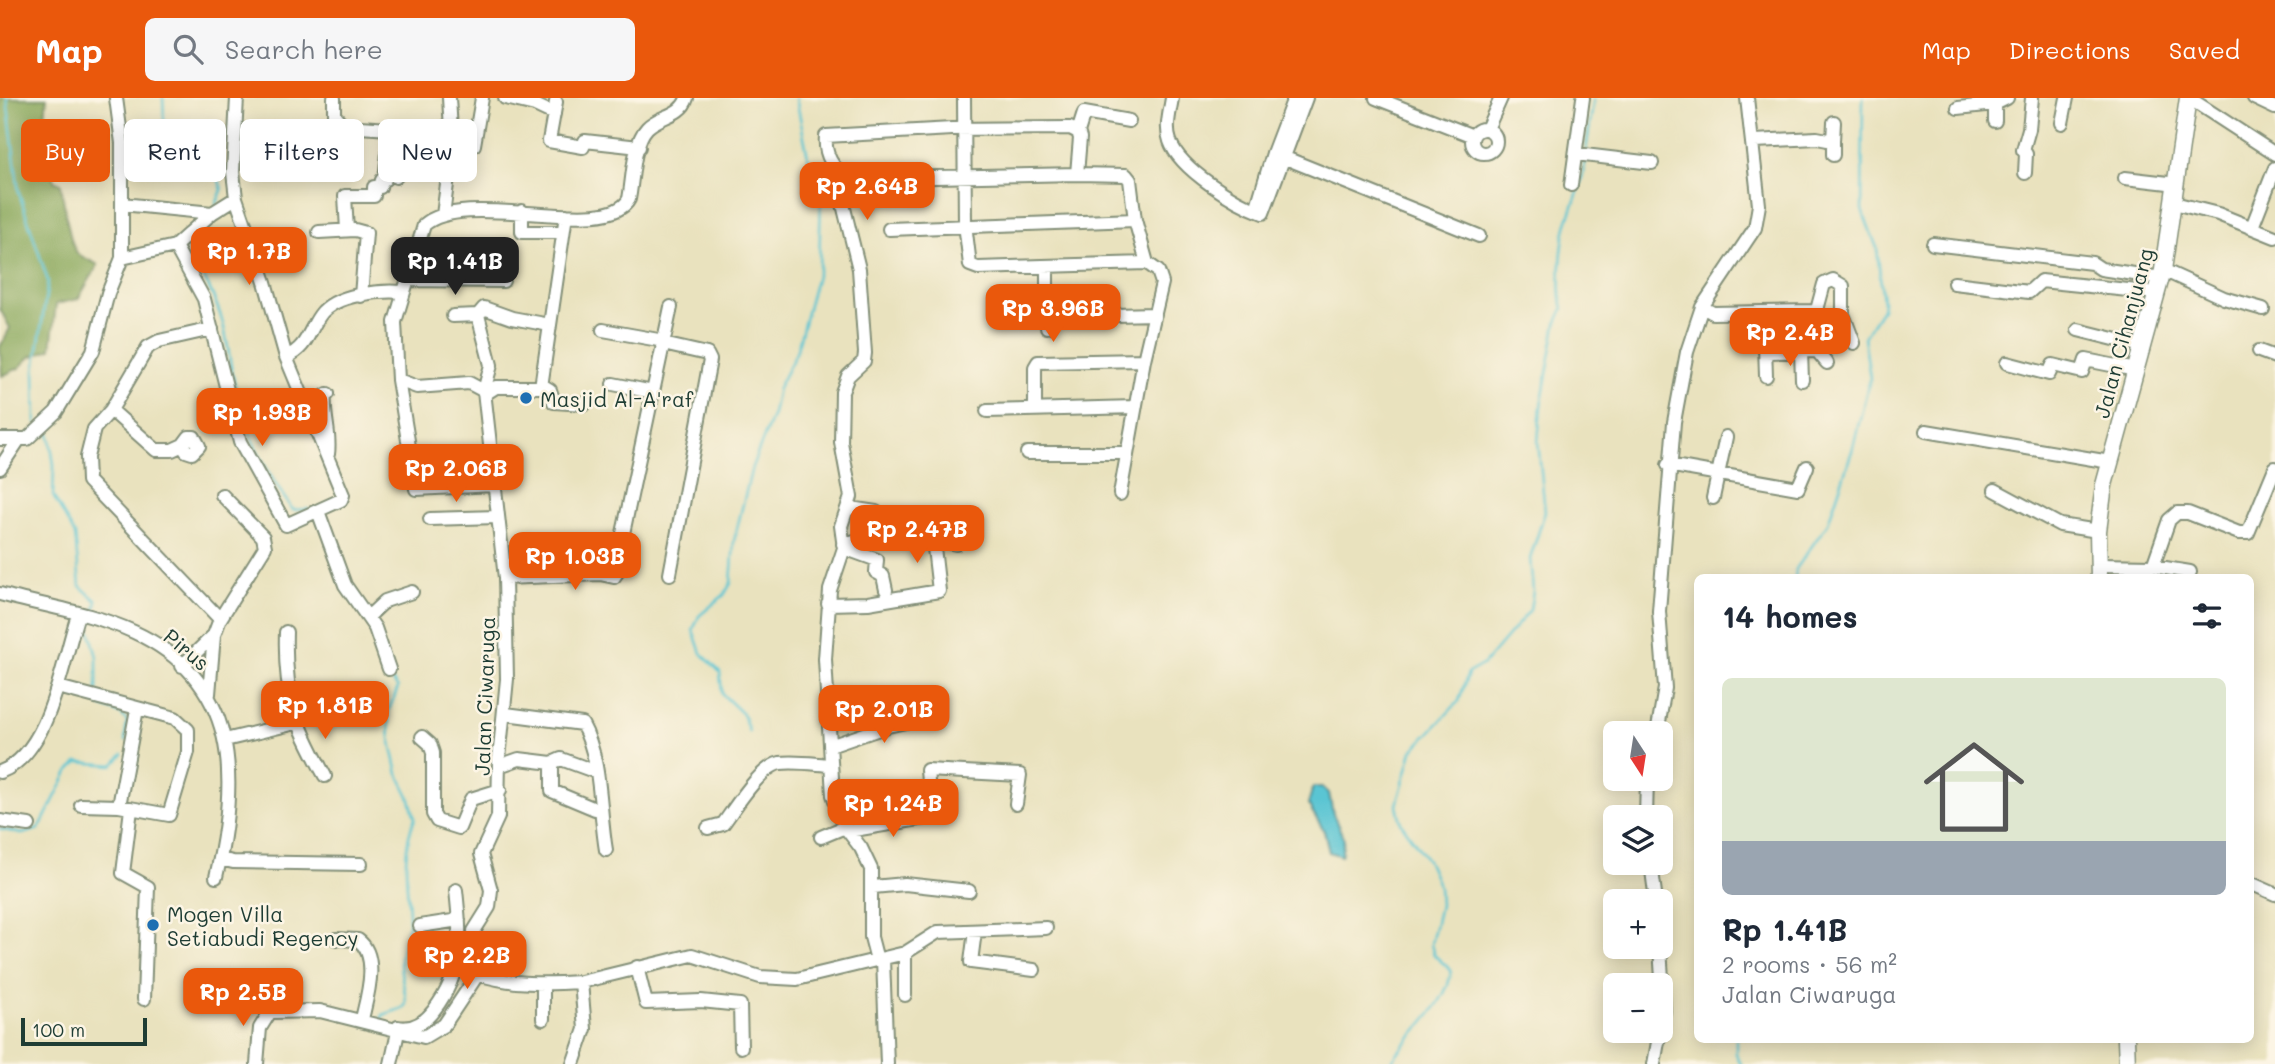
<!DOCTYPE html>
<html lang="en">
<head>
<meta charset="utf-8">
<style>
  body { margin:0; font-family:Mali,sans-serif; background:#f6f6f7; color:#1f2937; height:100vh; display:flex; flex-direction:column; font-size:26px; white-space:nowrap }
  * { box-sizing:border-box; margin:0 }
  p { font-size:23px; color:#747a83 }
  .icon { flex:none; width:38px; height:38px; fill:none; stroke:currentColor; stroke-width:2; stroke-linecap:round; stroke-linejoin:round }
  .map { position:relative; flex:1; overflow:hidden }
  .side { position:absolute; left:1694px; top:476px; width:560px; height:469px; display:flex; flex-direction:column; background:#fff; border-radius:10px; box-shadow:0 4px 18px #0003 }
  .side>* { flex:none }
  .banner { position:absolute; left:21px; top:21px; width:665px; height:63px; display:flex; gap:14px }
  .needle { width:46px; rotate:168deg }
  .tools { position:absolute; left:1603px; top:623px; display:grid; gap:14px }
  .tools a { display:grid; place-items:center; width:70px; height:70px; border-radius:10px; background:#fff; box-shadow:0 4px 18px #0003; font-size:35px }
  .scale { position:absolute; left:21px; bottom:18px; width:126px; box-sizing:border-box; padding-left:7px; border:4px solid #1f3d34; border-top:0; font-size:19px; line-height:24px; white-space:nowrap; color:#1f3d34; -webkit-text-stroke:5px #fcf5e5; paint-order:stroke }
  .price { position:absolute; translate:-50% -60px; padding:0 16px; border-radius:14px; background:#ea580c; color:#fff; font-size:23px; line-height:46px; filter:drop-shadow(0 2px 4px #0008) }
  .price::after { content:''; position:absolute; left:50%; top:42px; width:21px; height:16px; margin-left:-10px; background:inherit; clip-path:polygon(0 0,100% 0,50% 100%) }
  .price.active { background:#222; color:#fff }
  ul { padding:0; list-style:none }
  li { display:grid; align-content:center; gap:14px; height:371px; padding:0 28px }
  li+li { border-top:2px solid #e0e1e3 }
  li span { display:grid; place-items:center; height:217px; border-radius:10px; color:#555 }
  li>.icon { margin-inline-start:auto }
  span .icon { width:126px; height:126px; fill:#fffc; stroke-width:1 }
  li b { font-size:30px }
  h2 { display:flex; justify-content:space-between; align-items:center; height:84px; padding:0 28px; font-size:30px }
  .tag { padding:0 24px; border-radius:10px; background:#fff; box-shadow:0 4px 18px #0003; font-size:24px; line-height:63px }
  .tag.active { background:#ea580c; color:#fff }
  header { display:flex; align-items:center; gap:42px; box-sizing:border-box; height:98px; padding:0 35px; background:#ea580c; color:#fff }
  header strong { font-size:33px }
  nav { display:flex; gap:38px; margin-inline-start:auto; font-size:24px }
  .search { width:490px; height:63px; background:#f6f6f7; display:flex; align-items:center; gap:18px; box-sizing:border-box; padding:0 24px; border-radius:10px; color:#747a83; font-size:26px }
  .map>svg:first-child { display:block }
  .forest { fill:#8aa85b; stroke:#547248; stroke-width:2 }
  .water { fill:#5ac5d3; stroke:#3c8184; stroke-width:2 }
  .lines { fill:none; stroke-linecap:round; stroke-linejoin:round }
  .stream { stroke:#5ac5d3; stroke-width:2.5 }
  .minor-casing { stroke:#849079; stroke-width:16 }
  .major-casing { stroke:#849079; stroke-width:19 }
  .minor { stroke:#fff; stroke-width:12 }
  .major { stroke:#fff; stroke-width:16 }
  .poi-dot { fill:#1f6fb2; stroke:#fcf5e5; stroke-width:2.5 }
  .labels { text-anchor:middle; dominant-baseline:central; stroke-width:5; stroke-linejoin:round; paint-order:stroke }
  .street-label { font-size:21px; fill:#1f3d34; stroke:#fcf5e5 }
  .poi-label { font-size:21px; fill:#1f3d34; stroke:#fcf5e5; text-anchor:start }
</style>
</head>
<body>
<header>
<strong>Map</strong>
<div class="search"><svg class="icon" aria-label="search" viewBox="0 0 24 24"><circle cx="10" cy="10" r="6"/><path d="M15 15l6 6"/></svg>Search here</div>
<nav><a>Map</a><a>Directions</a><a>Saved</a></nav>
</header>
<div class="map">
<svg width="2275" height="966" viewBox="0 0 2275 966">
  <rect width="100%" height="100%" fill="#fcf5e5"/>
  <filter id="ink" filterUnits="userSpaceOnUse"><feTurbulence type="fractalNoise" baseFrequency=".0143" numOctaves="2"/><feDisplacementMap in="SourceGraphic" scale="14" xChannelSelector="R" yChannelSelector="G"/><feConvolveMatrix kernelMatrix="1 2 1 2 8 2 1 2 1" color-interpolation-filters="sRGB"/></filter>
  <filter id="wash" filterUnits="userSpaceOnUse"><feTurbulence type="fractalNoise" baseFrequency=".00686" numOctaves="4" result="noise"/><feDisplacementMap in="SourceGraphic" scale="28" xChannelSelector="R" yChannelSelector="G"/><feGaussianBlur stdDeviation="1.57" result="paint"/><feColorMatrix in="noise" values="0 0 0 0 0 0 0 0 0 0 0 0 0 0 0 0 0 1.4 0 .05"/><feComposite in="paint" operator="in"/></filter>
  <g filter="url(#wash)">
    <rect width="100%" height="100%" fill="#e9e2be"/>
    <path class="forest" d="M0,0H47L45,19L52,33L54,83L61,86C63,99 69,149 78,156C84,160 92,163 98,167L78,201L56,206L51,251L30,259L19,270L2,278L0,249L10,230L0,211Z"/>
    <path class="water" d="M1313,689H1322L1329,695L1333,716L1344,741L1341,758L1329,754L1324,733L1308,706Z"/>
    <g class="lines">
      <path class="stream" d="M7,0L19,95L48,183L35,272L36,325
        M163,0L166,66L215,70L222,92L216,107
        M1586,52L1594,0
        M185,146C201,172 219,204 225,234C230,258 232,283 240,307C251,346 270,380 293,412L308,411
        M44,331L49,335L54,367L53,398L75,437L80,488L97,503L94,515
        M1795,480L1796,471L1828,425L1852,353L1870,280L1864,239L1882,211L1883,204L1877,150L1862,112L1863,0
        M92,521L89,529L97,559V593
        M99,603L100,607L121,616L127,623L125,643
        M749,634L743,616L722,596L720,574L701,555L693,532L699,518L724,497L731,485L734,443L752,369L773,316L778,290L796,255L819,170L821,95L808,59L796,0
        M0,731L22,736L39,731L68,674L78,664L113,667L123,656
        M381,923L383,917L403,910L406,906C406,891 400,878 400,863C400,847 410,832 409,816C407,782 401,753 415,720L409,698L398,676L390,640L388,614L398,590L386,575
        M1736,942V956L1741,966
        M1390,966C1407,937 1449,907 1451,872L1434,857L1431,846L1440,807L1439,789L1427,762L1401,725L1397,707L1412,653L1459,603L1468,575L1484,566L1530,512L1533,493L1530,461L1545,414L1538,344L1541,308L1556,226L1563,211C1558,191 1561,146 1567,125C1574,104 1583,85 1585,62"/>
    </g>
  </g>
  <g filter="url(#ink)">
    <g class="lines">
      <defs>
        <path id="minor" d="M116,0L122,45V160
          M334,0V17L344,28L405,32L396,79
          M505,0L535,7L554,16
          M964,0L965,126L970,167L978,170L1147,165
          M1172,0C1170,14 1165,29 1170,43C1180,72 1236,105 1263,115L1306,0
          M1376,0L1473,38
          M2189,0L2275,56
          M2254,0L2275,10
          M556,4L549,43L583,49L585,43L639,49
          M1958,10L1995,6
          M1995,23V6L2007,0
          M2062,25L2067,0
          M1472 43a12 12 0 1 1 24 0a12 12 0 1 1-24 0Z
          M1487,31L1501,0
          M405,32L419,34L420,46L474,47L482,0
          M1078,34L1070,30L952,31L826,38C824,58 833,70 848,81L1077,76L1126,77L1130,82L1135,122
          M1754,43L1817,40L1833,43L1834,24
          M1833,43V57
          M1273,55L1479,138
          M1576,56L1652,65
          M2025,75L2026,56L2023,52L2029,31L2032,0
          M1077,76L1080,40L1078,34L1084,15L1129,23
          M844,78L841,98L859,171L865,255L864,263L848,278L842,294L841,344L851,399L841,428L844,450L830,492L825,561L833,697L845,729L861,750L871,771V839L877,862
          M2125,80L2177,86
          M1571,87L1583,0
          M2174,105L2218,116L2275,139
          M122,106L212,115
          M1256,112L1273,55L1294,0
          M522,113V134H563
          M443,117L452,48L449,0
          M2252,129L2275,70
          M889,131L1135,122L1147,165L1158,173L1162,185L1144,262L1120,396
          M347,132L345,98H374V89H380L382,82L385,81L389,47L402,48
          M319,134L355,132L366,135L361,198
          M1933,146L2092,165L2101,171L2161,180
          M175,148L204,201L240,344L286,427L341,402L343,397L286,259L265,184L236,100L233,74L237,0
          M1047,168V229
          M2163,172L2224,200L2263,211
          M407,182L503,183
          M1954,185L2029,194L2041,183L2157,195
          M1702,209L1713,215L1813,213L1817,212L1824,186L1833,182L1843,188V216L1854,245
          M1764,216L1766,278
          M453,218L478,217
          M1074,218L1155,216
          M603,232L664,243
          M2078,232L2142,248
          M663,246L707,256L710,262L670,476
          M1801,253L1802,282
          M2259,253L2275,259
          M1765,254L1817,253L1827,265
          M286,259C307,250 308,234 320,217C335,196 380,192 403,194
          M2007,265L2049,276L2053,267L2082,274L2086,262L2136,272
          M398,282L416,391L494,387
          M613,286L653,294
          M541,289L566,117
          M484,293L491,267L478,217L484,210L512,220L550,227
          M328,296L325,298C323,318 331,336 328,356
          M485,296L496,289H545L550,292L554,304L585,306
          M111,312L156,352H172L183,347L189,339H194L199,348L192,355L186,353L183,347
          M1035,312V269L1038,264L1144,262
          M987,313L1135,309
          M1926,333L2110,364
          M0,341H27L56,314L93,253L108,195L122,160L175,148L212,115L236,100
          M1027,355H1127
          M1668,367L1798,390L1807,369
          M0,370L18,343
          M1995,392L2060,427L2098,433
          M1713,400L1726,339
          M850,410L876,414V441
          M318,413L345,487L375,530L389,571
          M430,421L497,419
          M843,446C870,438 929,439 956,446
          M844,450L877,462L876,474L883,478L886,492
          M2099,467L2153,468L2190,474
          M2153,468L2169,422L2177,415H2188L2239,435H2248L2275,370
          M600,476L618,459L671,209
          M505,480L600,476L614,479L621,469L618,459
          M0,496C44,508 93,515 134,534C240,583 239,681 216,779
          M828,506L868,505L939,493L933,441
          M368,519L385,503L412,494
          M220,521L265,449L263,439L222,397
          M286,534C284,598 295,623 325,678
          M182,568L214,537L220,521L88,383L87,359L94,331L111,312L148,249L159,243L212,231
          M58,589L175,620L188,632V654L169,717L119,708L81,707
          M209,596L214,537
          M506,616L582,626C602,662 599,712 606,752
          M1657,635L1665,590L1659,513L1674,324L1687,254L1702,209L1755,130L1759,107L1747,0
          M422,639L430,646L433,655V716L437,723L459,730L471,701L500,692
          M225,642L296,625
          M830,648L888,628L928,619
          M552,665L561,661L591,672
          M499,668L519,661L552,665V693L595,711
          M0,674C51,655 62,563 78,517
          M119,708L137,611
          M131,711L123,775L148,789L144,901
          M1646,719L1647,681
          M0,723L29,727
          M708,730L723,726C735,710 760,669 780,665C796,663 815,666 830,667
          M848,733L931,719L927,672L1020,677L1016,706
          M821,739L845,729
          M220,761L233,764L361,766
          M1651,765L1656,803
          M2250,785L2275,796
          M873,789L905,786L969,793
          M420,828L459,822
          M975,833L971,864L1034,872
          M336,841L358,842C380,858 367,899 362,921
          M1660,849L1664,913L1661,928
          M423,860L459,856
          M883,861L887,966
          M637,869L646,905L701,903L740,907L741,949
          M581,884L692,857L760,879L797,881L905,855L938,834L1046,830
          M543,887V921
          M905,897V855
          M398,929C413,932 425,924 434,912C464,873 461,839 456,792
          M257,966L260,930L270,914L320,913L424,939L444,927L478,876
          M391,966L398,934
          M573,966L585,931L581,884C545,886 512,887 478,876L474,833L489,809L491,792L481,756L498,719L499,661L507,581L505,480L484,293L469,285L417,289L398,282L395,224L424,127C464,90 608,142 629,101C633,81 633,45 647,30C659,17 681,19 687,0
          M1654,966L1660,933"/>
        <path id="major" d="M2099,480L2098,433L2104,387L2163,172L2188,0
          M2126,942L2127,966"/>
      </defs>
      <use href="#minor" class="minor-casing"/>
      <use href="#major" class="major-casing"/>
      <use href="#minor" class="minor"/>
      <use href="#major" class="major"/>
    </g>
  </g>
  <g class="poi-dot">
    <circle cx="526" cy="300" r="7"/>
    <circle cx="153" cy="827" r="7"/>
  </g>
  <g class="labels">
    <g class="street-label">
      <text transform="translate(2123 235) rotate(-75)">Jalan Cihanjuang</text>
      <text transform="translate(187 551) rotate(40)">Pirus</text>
      <text transform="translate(484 598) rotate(-88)">Jalan Ciwaruga</text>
    </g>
    <g class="poi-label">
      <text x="540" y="300">Masjid Al-A'raf</text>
      <text x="167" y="815">Mogen Villa<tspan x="167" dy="24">Setiabudi Regency</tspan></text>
    </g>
  </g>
</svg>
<div class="tools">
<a><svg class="needle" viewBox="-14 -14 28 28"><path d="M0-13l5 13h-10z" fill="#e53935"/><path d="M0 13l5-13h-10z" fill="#747a83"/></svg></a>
<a><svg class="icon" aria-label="layers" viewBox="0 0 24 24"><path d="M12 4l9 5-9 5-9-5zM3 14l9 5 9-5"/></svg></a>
<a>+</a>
<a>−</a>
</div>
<div class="scale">100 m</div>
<b class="price" style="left:867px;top:124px">Rp 2.64B</b>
<b class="price" style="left:249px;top:189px">Rp 1.7B</b>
<b class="price active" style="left:455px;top:199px">Rp 1.41B</b>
<b class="price" style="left:1053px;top:246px">Rp 3.96B</b>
<b class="price" style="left:1790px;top:270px">Rp 2.4B</b>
<b class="price" style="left:262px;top:350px">Rp 1.93B</b>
<b class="price" style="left:456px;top:406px">Rp 2.06B</b>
<b class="price" style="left:917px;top:467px">Rp 2.47B</b>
<b class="price" style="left:575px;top:494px">Rp 1.03B</b>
<b class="price" style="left:325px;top:643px">Rp 1.81B</b>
<b class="price" style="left:884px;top:647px">Rp 2.01B</b>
<b class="price" style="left:893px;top:741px">Rp 1.24B</b>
<b class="price" style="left:467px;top:893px">Rp 2.2B</b>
<b class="price" style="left:243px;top:930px">Rp 2.5B</b>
<div class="banner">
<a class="tag active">Buy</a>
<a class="tag">Rent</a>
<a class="tag">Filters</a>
<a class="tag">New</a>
</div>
<section class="side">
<h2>14 homes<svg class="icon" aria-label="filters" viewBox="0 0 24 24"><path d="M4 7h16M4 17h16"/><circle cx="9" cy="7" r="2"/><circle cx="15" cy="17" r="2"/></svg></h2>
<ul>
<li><span style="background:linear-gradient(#dfe7d0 75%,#9aa5b1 0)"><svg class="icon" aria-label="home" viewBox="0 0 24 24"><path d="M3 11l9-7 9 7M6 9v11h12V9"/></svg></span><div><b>Rp 1.41B</b><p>2 rooms · 56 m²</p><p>Jalan Ciwaruga</p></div></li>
</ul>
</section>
</div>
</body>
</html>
